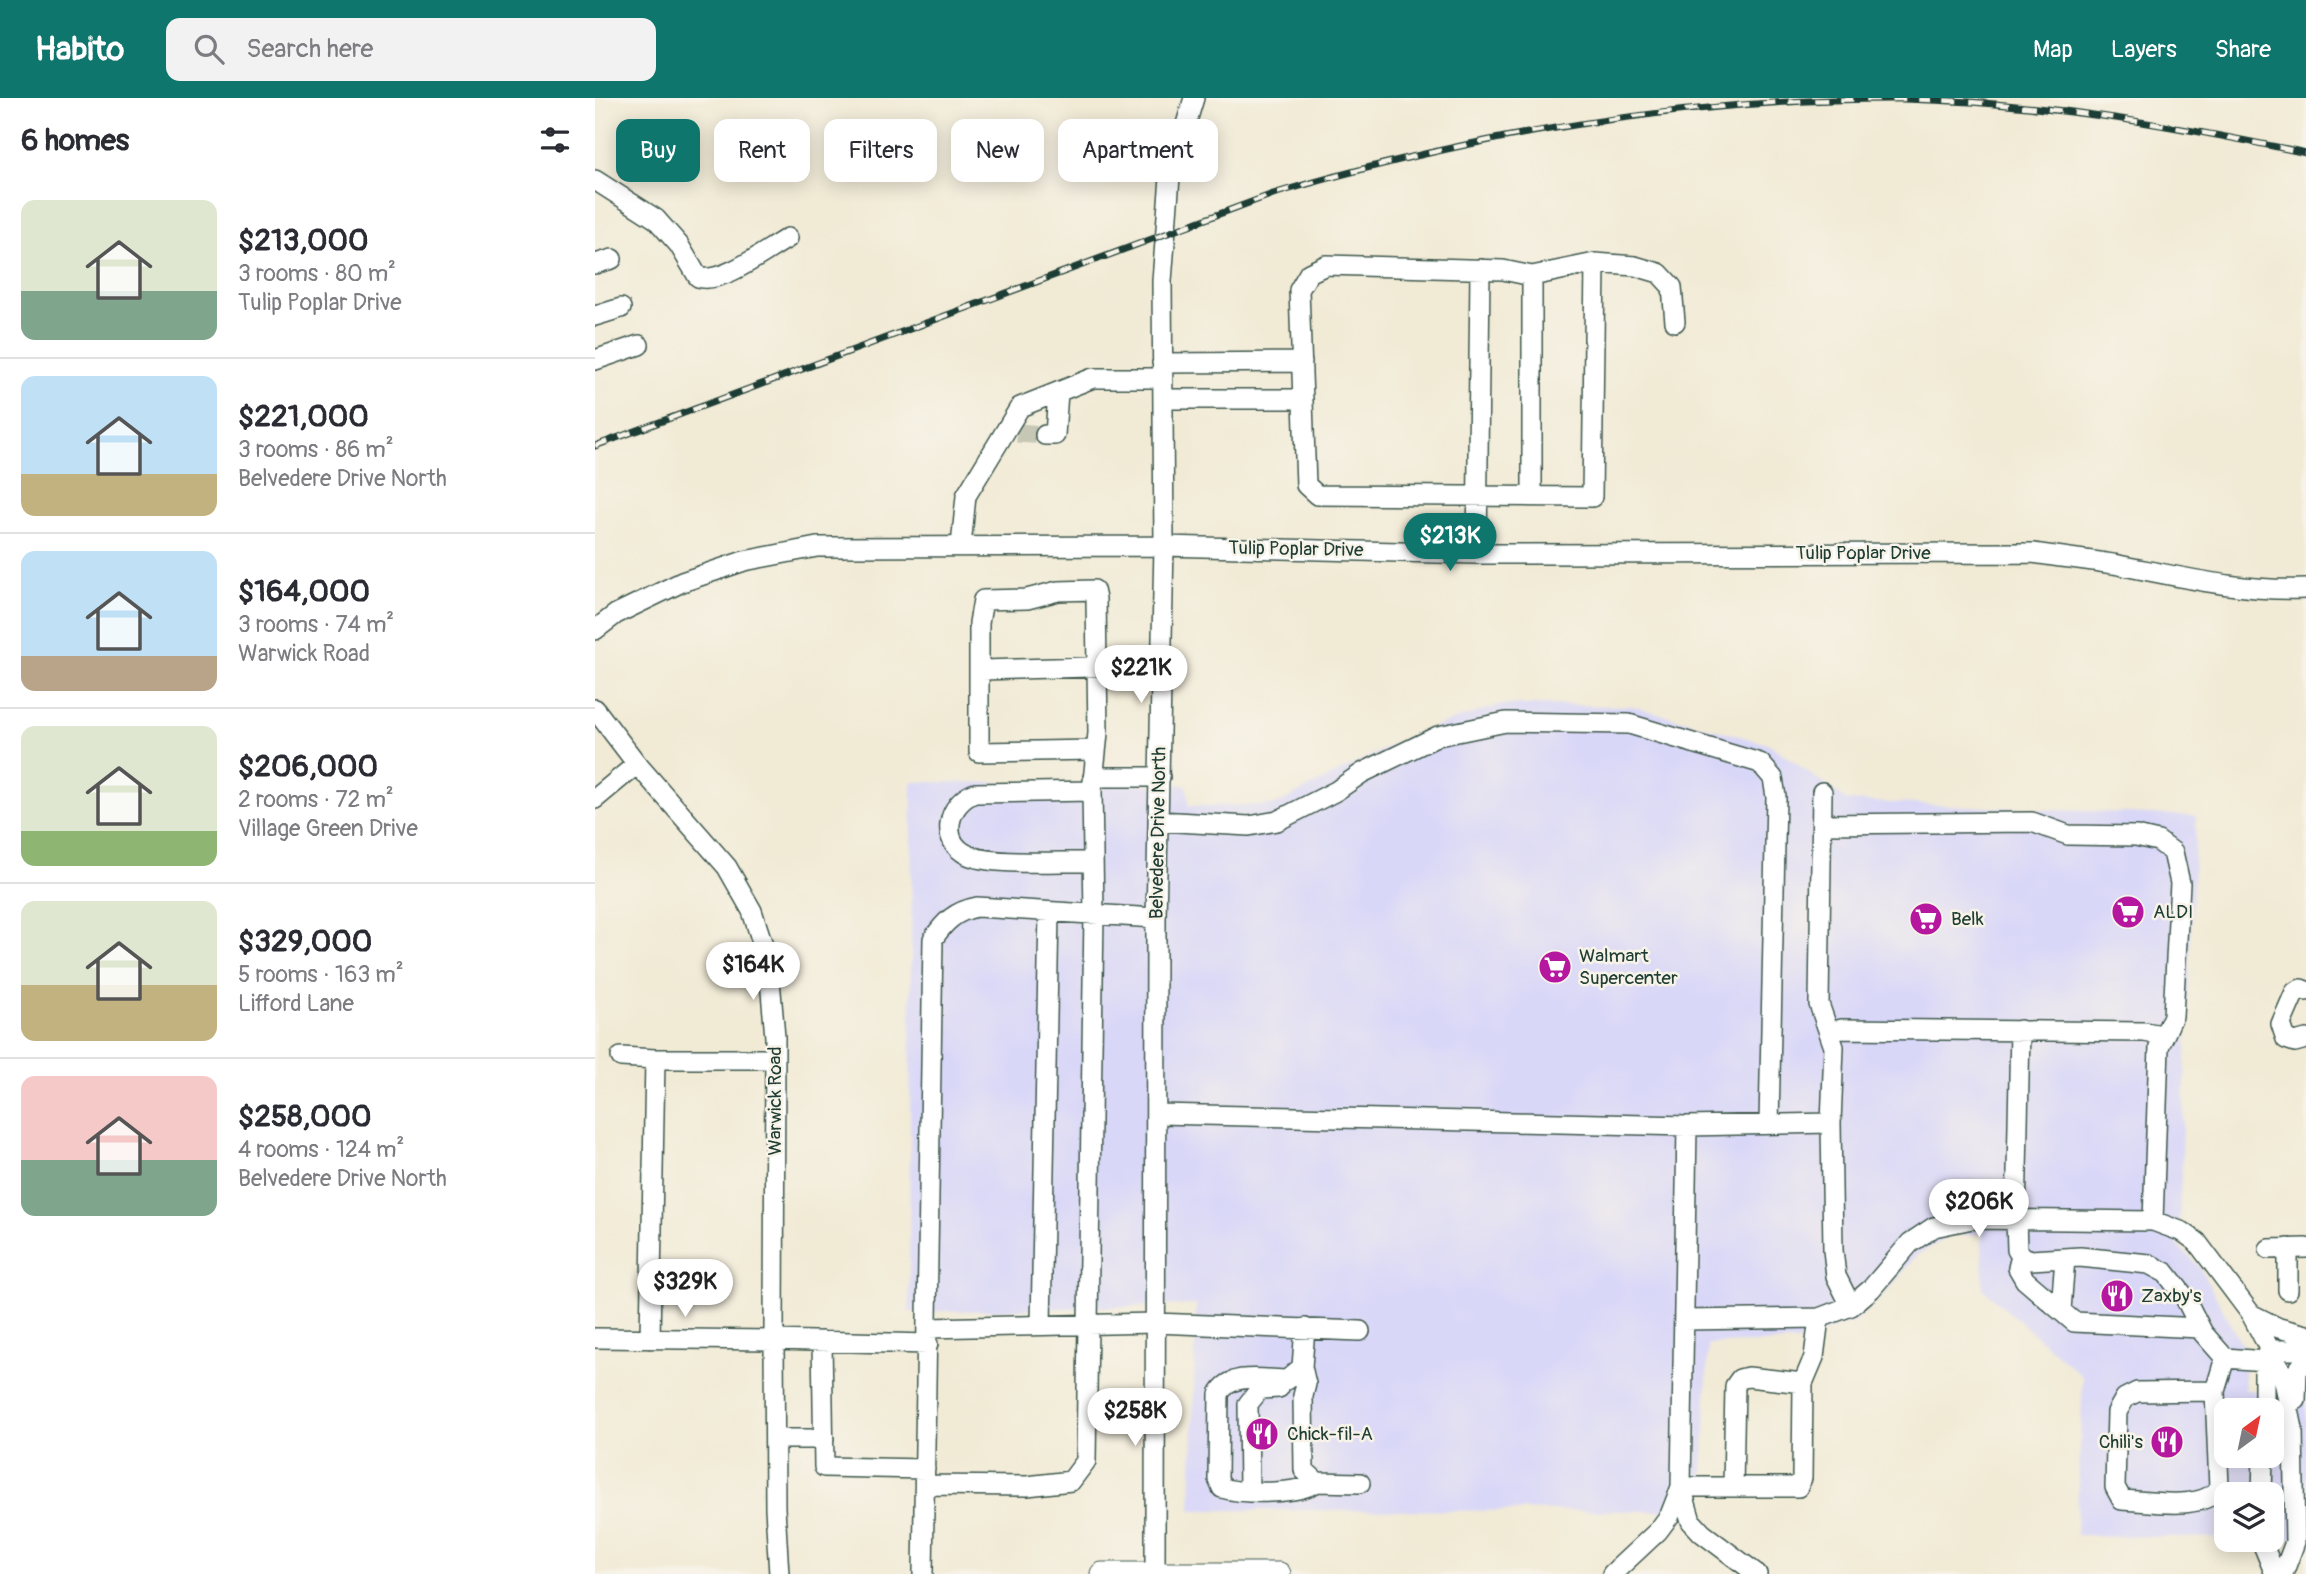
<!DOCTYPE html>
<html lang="en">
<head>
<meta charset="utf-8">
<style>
  body { margin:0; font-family:Pangolin,sans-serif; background:#f2f2f3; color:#2b2b33; height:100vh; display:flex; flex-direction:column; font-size:26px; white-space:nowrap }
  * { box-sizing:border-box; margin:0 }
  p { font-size:23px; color:#7c7c81 }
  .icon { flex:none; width:38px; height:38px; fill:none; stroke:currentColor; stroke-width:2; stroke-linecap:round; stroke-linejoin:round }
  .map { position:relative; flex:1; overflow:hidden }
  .sheet { display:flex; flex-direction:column; background:#fff; width:595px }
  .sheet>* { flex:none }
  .banner { position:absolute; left:21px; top:21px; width:665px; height:63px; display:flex; gap:14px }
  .needle { width:46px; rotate:33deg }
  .tools { position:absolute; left:1619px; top:1300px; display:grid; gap:14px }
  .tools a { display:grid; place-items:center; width:70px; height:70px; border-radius:14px; background:#fff; box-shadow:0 4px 18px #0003; font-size:35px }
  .price { position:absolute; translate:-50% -60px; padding:0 16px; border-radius:24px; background:#fff; color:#222; font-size:23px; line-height:46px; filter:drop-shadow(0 2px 4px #0008) }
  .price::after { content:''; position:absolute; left:50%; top:42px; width:21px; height:16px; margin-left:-10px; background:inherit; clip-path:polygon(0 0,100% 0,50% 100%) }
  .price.current { background:#0f766e; color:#fff }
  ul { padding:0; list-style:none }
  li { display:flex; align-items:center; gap:21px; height:175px; padding:0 21px }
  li+li { border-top:2px solid #e1e1e2 }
  li span { display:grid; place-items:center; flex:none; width:196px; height:140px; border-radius:14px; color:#555 }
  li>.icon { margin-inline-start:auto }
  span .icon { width:84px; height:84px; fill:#fffc; stroke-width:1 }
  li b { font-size:30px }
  h2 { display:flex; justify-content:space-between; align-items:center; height:84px; padding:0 21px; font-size:30px }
  .chip { padding:0 24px; border-radius:14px; background:#fff; box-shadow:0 4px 18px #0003; font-size:24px; line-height:63px }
  .chip.current { background:#0f766e; color:#fff }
  header { display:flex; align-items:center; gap:42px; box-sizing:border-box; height:98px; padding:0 35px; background:#0f766e; color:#fff }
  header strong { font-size:33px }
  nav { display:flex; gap:38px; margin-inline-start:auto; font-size:24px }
  .search { width:490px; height:63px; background:#f2f2f3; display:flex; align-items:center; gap:18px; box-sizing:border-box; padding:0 24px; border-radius:14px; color:#7c7c81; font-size:26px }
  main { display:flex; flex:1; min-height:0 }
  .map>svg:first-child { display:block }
  .built { fill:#d9d7f8; fill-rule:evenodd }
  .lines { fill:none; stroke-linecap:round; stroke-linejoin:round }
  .minor-tunnel { stroke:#c7c7b5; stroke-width:19; stroke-dasharray:19 10; stroke-linecap:butt }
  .minor-casing { stroke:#3e574c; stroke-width:22 }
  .major-casing { stroke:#3e574c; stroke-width:25 }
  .minor { stroke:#fff; stroke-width:19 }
  .major { stroke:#fff; stroke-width:23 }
  .rail-casing { stroke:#1f3d34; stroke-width:7 }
  .rail { stroke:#f7f3e8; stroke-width:4.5; stroke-dasharray:13; stroke-linecap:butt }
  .labels { text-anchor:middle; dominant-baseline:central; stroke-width:5; stroke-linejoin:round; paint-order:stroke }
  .street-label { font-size:19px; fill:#1f3d34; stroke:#f7f3e8 }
  .poi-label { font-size:19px; fill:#1f3d34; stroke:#f7f3e8; text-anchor:start }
</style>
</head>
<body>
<header>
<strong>Habito</strong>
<div class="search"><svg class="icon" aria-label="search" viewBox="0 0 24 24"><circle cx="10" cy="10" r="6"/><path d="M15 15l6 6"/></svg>Search here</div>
<nav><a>Map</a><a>Layers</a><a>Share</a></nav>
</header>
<main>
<section class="sheet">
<h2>6 homes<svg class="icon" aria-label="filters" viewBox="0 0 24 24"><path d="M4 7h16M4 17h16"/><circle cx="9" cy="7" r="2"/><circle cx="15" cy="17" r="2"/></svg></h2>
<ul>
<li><span style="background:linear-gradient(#dfe7d0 65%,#7fa58c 0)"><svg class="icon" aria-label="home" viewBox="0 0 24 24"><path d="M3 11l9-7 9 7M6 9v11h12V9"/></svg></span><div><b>$213,000</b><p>3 rooms · 80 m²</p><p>Tulip Poplar Drive</p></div></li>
<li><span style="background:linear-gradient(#bfe0f5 70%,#c2b280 0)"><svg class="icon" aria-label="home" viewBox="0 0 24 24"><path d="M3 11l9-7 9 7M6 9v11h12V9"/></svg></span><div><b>$221,000</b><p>3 rooms · 86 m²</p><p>Belvedere Drive North</p></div></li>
<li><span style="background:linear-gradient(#bfe0f5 75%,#b9a48a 0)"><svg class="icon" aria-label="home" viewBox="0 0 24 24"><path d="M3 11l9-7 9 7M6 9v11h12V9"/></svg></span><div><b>$164,000</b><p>3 rooms · 74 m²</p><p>Warwick Road</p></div></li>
<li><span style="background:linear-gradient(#dfe7d0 75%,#8fb573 0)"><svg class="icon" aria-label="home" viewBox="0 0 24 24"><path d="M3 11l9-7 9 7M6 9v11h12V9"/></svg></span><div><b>$206,000</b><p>2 rooms · 72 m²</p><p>Village Green Drive</p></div></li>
<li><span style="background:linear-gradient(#dfe7d0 60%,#c2b280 0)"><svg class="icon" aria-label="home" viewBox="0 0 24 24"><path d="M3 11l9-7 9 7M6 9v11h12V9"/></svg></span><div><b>$329,000</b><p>5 rooms · 163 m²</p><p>Lifford Lane</p></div></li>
<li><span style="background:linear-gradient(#f6c9c9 60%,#7fa58c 0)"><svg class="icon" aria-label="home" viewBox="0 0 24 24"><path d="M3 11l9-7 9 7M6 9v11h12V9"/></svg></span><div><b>$258,000</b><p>4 rooms · 124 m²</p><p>Belvedere Drive North</p></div></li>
</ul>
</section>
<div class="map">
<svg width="1711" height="1476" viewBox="0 0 1711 1476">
  <rect width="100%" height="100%" fill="#f7f3e8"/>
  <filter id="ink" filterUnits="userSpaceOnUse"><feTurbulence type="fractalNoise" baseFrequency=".0143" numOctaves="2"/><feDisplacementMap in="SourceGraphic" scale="14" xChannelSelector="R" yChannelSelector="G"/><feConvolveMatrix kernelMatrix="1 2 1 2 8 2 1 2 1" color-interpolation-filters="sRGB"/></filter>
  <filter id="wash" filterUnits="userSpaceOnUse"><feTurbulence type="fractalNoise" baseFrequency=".00686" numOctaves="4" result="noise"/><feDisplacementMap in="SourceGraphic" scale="28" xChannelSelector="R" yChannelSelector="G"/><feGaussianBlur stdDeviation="1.57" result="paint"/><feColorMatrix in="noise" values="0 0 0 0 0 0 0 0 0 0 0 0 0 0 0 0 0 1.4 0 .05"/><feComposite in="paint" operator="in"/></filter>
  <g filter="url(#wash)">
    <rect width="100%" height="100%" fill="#f1ead5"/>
    <path class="built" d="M904,607L1037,608L1176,647L1252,703L1601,718L1583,1148L1604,1168L1648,1249L1650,1292L1711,1297V1441H1677L1676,1396H1631V1440L1481,1437L1488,1279L1388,1191L1387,1136L1355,1138L1322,1157L1295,1190L1261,1223L1202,1244L1113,1246L1107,1413L596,1412L601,1207L314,1214L317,684L592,687L594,708L680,707L821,635ZM1631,1312H1676V1358H1631Z"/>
  </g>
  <g filter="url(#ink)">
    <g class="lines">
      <path class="minor-tunnel" d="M422,335L450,337"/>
      <defs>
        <path id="minor" d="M0,82L61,121L84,147L103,179C127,187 171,152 193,140
          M1000,165L997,399L722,397L711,387L704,192L714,175L731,167L908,172L937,178L1000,165L1040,168L1064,175L1077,189L1080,224
          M0,166L17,161
          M0,218L26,210
          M0,262L44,247
          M567,265L707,264
          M568,301H708
          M450,337H460L463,294
          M937,398V178
          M366,448L371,398L425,309L498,280H567
          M882,456L885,171
          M0,532L21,516L87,484L149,463L222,449L569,448L882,456L1438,455C1465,459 1492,462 1518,466C1583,478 1644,494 1711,491
          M387,572L568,567
          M0,611L42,666L132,769L157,813L167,844L174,871L180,939L179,1242L0,1240
          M498,679H565
          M497,693L380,695C352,705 344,744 373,757C396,768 469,763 498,764
          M1227,694L1224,906L1239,949L1236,1025L1238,1152L1241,1178L1256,1208
          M0,701L42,666
          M563,723L654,728L682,723L741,693L767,675L843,638L911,624L1034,626L1165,665L1178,680L1181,699L1174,1026
          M1227,726L1437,724L1473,737L1541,738L1563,743L1578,754L1585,785L1578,918L1564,949L1558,1123
          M1711,893L1706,891L1700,894L1686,926L1691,941L1700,944L1711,941
          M1425,932L1421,1121L1422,1152L1426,1158L1423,1170L1430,1182L1479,1224L1605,1230
          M1234,934L1247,931L1549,934L1568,937
          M26,959L60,961
          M563,1016L1092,1028L1236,1025
          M1092,1028L1086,1389L1096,1423L1107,1435L1162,1476
          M1693,1150V1192
          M1674,1151L1711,1150
          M1426,1158L1436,1162L1485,1159L1554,1166L1571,1175L1589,1198L1608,1235L1630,1260L1671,1263
          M1466,1212L1470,1160
          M1656,1216L1684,1230L1711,1237
          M1089,1222L1224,1220L1256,1208L1276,1191L1315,1145L1339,1129L1377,1121L1558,1123L1588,1134L1602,1144L1656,1216L1686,1273L1698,1331L1700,1444L1688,1476
          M446,1227L454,814
          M333,1230L560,1225L765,1233
          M55,1241L60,961H180
          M227,1243L229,1369L330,1371
          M1673,1252H1711
          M707,1269L692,1282C670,1282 636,1273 624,1296L623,1381L627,1390C648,1396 703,1397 722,1384L709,1372L708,1298L711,1286L707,1269L710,1230
          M1620,1293L1542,1294L1530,1300L1522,1314L1520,1389L1527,1402C1554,1403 1610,1414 1624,1389L1620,1293L1630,1260
          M1701,1302L1702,1273L1711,1262
          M1669,1312V1272L1673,1252
          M181,1341H229
          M722,1384L765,1385
          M330,1387L432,1388L476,1383L491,1363L499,816L497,693L503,635L501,501L499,492L463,493L432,501L388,502L384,525V654L499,652
          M1086,1389H1203L1207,1380L1208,1285L1219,1259L1224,1220
          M1138,1389L1140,1288L1145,1281L1153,1279L1208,1285
          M654,1393L653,1306L665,1291L684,1290
          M1667,1396L1668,1358
          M1666,1442L1680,1476
          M184,1476L180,1410L179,1242L333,1246
          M328,1476L338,841C350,823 361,813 382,809L561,820
          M560,1476L561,820L569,448L567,183L575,79L599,0
          M1017,1476L1063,1433L1075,1417L1086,1389"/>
        <path id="major" d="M507,1476H684"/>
      </defs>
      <use href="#minor" class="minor-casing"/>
      <use href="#major" class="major-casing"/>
      <use href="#minor" class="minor"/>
      <use href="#major" class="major"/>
      <defs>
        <path id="rail" d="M0,348L678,96C883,35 1093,0 1308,1C1444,4 1578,27 1711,55"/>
      </defs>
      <use href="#rail" class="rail-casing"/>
      <use href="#rail" class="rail"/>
    </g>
  </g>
  <defs>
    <symbol id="supermarket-disc" viewBox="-11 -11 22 22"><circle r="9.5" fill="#b5179e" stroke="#f7f3e8"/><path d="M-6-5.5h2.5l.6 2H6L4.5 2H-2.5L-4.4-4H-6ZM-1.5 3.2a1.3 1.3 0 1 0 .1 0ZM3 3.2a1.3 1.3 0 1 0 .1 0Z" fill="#fff"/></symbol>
    <symbol id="restaurant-disc" viewBox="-11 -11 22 22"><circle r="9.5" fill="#b5179e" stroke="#f7f3e8"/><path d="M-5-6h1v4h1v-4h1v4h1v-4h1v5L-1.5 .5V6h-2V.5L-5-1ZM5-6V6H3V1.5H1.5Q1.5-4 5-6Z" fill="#fff"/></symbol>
  </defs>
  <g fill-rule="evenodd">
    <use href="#supermarket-disc" x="1514" y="795" width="38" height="38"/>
    <use href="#supermarket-disc" x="1312" y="802" width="38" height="38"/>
    <use href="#supermarket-disc" x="941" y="850" width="38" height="38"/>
    <use href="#restaurant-disc" x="1503" y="1179" width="38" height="38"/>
    <use href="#restaurant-disc" x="648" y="1317" width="38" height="38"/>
    <use href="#restaurant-disc" x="1553" y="1325" width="38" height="38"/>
  </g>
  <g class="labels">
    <g class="street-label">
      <text transform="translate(701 451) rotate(1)">Tulip Poplar Drive</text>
      <text x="1268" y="455">Tulip Poplar Drive</text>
      <text transform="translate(563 735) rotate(-89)">Belvedere Drive North</text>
      <text transform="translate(180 1003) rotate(-90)">Warwick Road</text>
    </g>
    <g class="poi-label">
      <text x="1558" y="814">ALDI</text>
      <text x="1356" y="821">Belk</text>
      <text x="984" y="858">Walmart<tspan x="984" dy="22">Supercenter</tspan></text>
      <text x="1546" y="1198">Zaxby's</text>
      <text x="692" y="1336">Chick-fil-A</text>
      <text x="1548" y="1344" text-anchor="end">Chili's</text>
    </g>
  </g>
</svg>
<div class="tools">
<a><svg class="needle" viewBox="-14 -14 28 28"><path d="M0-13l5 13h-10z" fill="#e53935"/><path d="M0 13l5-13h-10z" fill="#7c7c81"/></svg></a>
<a><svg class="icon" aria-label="layers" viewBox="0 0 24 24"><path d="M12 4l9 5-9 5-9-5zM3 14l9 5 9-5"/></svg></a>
</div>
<b class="price current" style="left:855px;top:475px">$213K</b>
<b class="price" style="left:546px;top:607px">$221K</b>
<b class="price" style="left:158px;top:904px">$164K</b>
<b class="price" style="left:1384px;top:1141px">$206K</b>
<b class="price" style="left:90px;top:1221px">$329K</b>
<b class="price" style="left:540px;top:1350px">$258K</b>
<div class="banner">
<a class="chip current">Buy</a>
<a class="chip">Rent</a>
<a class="chip">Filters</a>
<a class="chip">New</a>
<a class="chip">Apartment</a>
</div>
</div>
</main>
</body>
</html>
